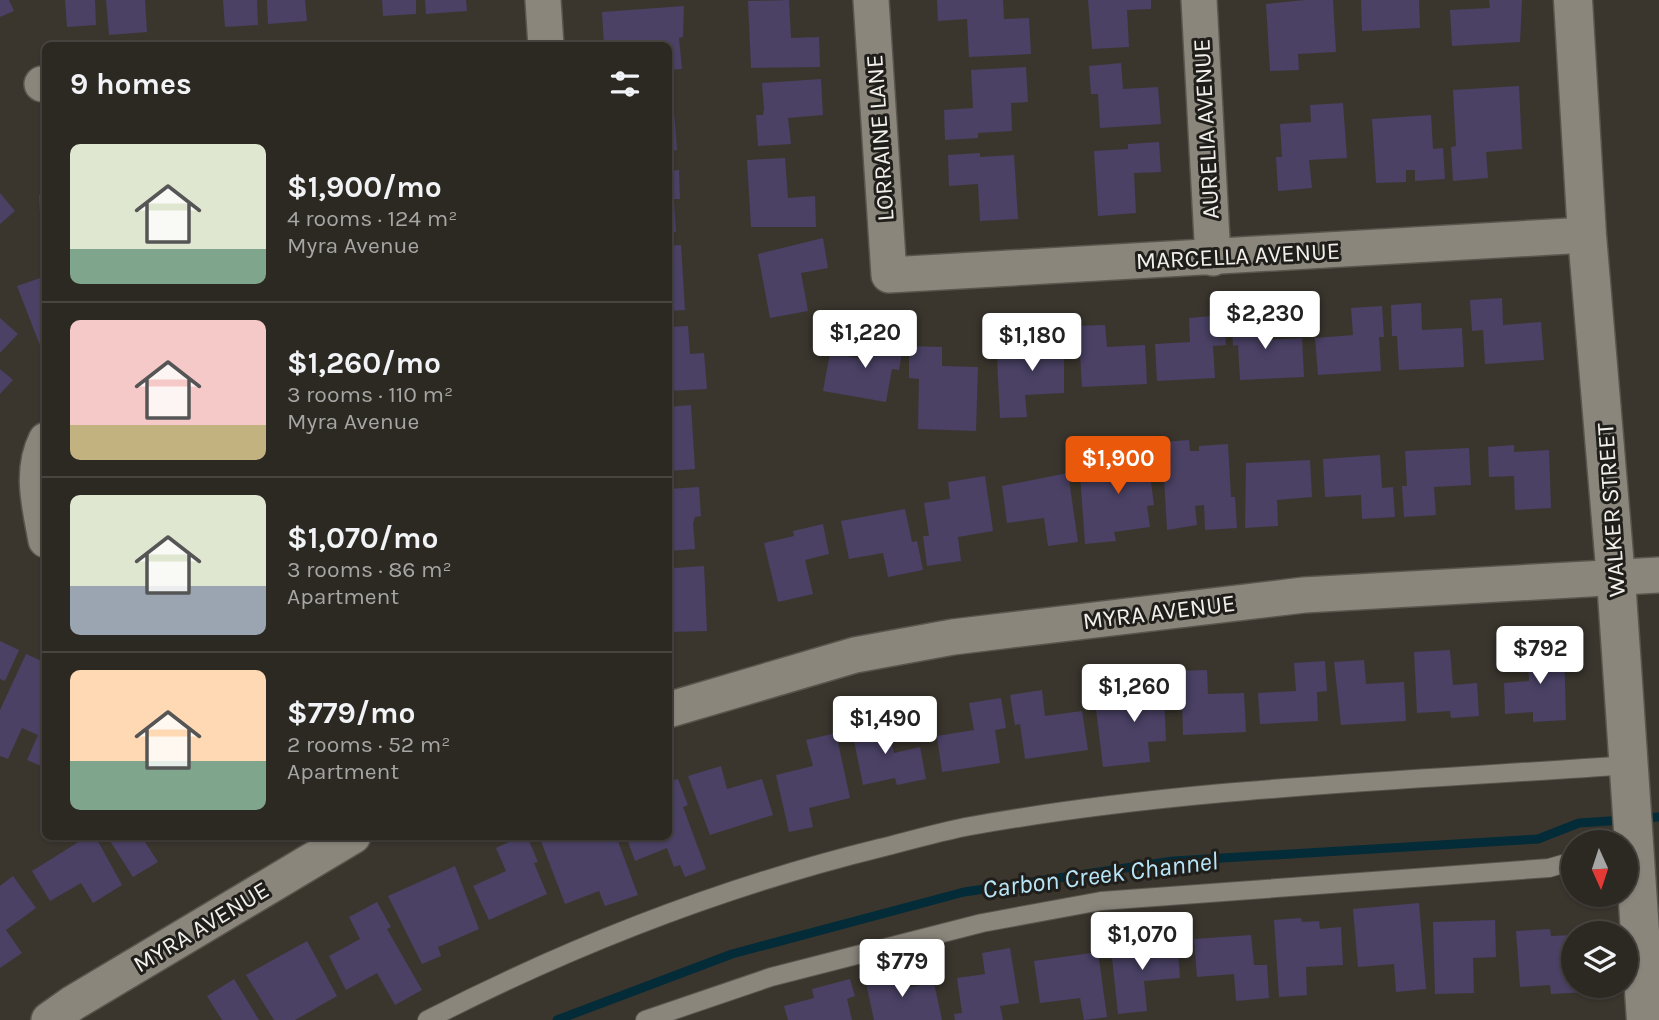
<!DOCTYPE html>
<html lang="en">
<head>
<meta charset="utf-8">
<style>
  body { margin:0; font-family:Karla,sans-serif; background:#34302a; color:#f1f3f6; height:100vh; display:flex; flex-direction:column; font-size:26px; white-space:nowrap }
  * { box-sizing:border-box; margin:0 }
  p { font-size:23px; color:#a6a6a5 }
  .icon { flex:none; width:38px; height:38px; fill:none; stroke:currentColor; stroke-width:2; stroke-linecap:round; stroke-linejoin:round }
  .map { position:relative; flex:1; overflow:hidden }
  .panel { position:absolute; left:42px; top:42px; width:630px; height:798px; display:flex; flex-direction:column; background:#2c2822; border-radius:10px; box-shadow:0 2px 5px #0004,0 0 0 2px #484440 }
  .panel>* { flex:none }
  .needle { width:46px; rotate:177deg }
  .tools { position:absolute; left:1561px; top:830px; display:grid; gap:14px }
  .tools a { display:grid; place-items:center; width:77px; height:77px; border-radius:50%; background:#2c2822; box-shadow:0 2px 5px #0004,0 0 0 2px #484440; font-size:35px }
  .price { position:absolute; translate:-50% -60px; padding:0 16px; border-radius:7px; background:#fff; color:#222; font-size:23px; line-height:46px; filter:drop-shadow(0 2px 4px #0008) }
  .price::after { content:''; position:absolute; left:50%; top:42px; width:21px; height:16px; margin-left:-10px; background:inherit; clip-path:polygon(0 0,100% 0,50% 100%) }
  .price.active { background:#ea580c; color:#fff }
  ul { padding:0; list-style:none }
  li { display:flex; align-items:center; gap:21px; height:175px; padding:0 28px }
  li+li { border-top:2px solid #484440 }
  li span { display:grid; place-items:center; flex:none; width:196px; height:140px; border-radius:10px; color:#555 }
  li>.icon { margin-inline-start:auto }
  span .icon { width:84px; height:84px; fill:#fffc; stroke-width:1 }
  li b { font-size:30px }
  h2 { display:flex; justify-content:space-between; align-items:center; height:84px; padding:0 28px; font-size:30px }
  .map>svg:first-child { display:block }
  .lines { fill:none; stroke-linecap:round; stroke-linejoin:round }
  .stream { stroke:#042b38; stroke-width:9 }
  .building { fill:#4a4164 }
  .lane-casing { stroke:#58554d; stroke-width:20 }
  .street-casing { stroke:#58554d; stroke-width:38 }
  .secondary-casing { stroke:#58554d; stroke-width:41 }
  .lane { stroke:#8a867c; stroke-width:18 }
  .street { stroke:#8a867c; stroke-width:35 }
  .secondary { stroke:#8a867c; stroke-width:38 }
  .labels { text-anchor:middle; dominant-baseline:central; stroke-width:6; stroke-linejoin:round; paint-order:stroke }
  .street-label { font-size:24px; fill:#f3f0eb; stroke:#201e1a }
  .water-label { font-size:26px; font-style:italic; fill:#b8e6f9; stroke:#201e1a }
</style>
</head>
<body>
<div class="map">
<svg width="1659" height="1020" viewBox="0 0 1659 1020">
  <rect width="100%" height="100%" fill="#3a362e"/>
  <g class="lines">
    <path class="stream" d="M1642,818L1659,817
      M557,1020L732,954L964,892L1173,861L1538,839L1579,823L1624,820"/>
  </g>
  <path class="building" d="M0,0H9L14,11L0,17Z
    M65,0H95L96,25L67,27Z
    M106,0H145L147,32L109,35Z
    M223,0H257L258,25L225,27Z
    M267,0H305L307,21L268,24Z
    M382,0H416V14L383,16Z
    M425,0H466L467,11L426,14Z
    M789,0L791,38L819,37L820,67L751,68L748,1Z
    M937,0H1003L1004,19L1029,18L1031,54L969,57L967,19L938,21Z
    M1088,0H1151V9L1127,10L1129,47L1092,49Z
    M1305,0H1333L1336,52L1298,54L1299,70L1270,71L1266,4Z
    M1361,0H1419L1420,28L1362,31Z
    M1489,0H1522L1520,42L1452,46L1450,10L1490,8Z
    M684,6L683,37L679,38L682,69L668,70V46H604L602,12Z
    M1121,63L1123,89L1158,87L1161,124L1100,128L1098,94H1091L1089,66Z
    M1026,67L1028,102L1011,103L1012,131L978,133V138L945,140L944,110L973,108L971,70Z
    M821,79L823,115L788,118L791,144L758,146L756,115H763L764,109L762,83Z
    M668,86H672L677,150L668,151Z
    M1519,86L1522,149L1486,152L1488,178L1453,181L1451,147L1456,146L1453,90Z
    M1343,103L1347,158L1309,160L1312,188L1278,191L1276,157H1282L1280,124L1311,122L1310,105Z
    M1431,115L1433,149L1443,148L1445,179L1415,181V170H1406V182L1376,183L1372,119Z
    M1159,142L1161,172L1134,173L1136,213L1098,216L1094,151L1128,149V144Z
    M980,153V157L1014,155L1018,219L980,221L978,184L949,186L948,155Z
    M785,158L788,198L815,196L816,227H751L747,160Z
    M679,170L680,199H674L676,232H668V171Z
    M0,193L15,211L0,224Z
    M39,195H46V232H41Z
    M823,238L828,268L801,273L808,311L770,318L758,254Z
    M681,245L685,310L668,311V246Z
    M46,276V347L41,348L17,286Z
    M1502,298L1503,325L1541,322L1544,360L1485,364L1483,330L1472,331L1470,300Z
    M1421,303L1422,330L1462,328L1464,367L1399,370L1397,336H1392L1391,305Z
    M1382,306L1384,337H1379L1381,371L1318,375L1315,338L1353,335L1351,308Z
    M1264,313L1266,340L1302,338L1304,377L1240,380L1238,345L1233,346L1231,315Z
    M1224,315L1226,345L1213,346L1215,378L1157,381L1155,344L1190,342L1189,318Z
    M0,318L18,334L0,353Z
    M1105,325L1107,347L1145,345L1147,384L1082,387L1080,354H1074L1073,326Z
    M688,326L690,354L704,353L707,389L668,391V327Z
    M1064,328V393L1025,395L1027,417L1000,418L997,358L1036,356L1034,329Z
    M872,334L904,340L899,370L892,369L886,402L823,391L830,353L867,360Z
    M909,346L942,347V366L978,367L976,431L918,429L919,379L909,378Z
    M0,369L13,380L0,394Z
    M691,405L695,469L668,471V407Z
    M1189,440L1190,451H1199V446L1228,444L1231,497H1235L1237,528L1205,530L1204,505L1195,506L1197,525L1167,530L1162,442Z
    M1146,444L1154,505L1147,506L1150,527L1114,532L1116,541L1085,544L1080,475L1112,472L1109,449Z
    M1514,445V452L1549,450L1551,508L1515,510L1514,476L1489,477L1488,447Z
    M1469,448L1471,485L1434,487L1436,515L1404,517L1402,486H1407L1405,451Z
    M1380,455L1382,488L1393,487L1395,517L1362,519L1361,495L1325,497L1323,459Z
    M1310,460L1312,497L1277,500L1278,526L1245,528L1246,463Z
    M1068,473L1078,542L1048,546L1044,518L1007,523L1002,486Z
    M985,476L993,531L958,537L961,561L927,566L923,536H929L924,503L950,499L948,482Z
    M699,487L701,516L695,517L693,523L695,549L668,551V489Z
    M905,509L912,542L917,541L923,570L888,577L883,553L849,559L841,521Z
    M823,524L829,554L805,560L813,594L778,602L764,543L794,536L793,531Z
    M668,563L675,568L704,566L707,631L670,632Z
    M0,641L19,650L5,681L0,679Z
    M1564,644L1566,720L1533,722V712L1505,714L1504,683L1529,681L1527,646Z
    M1450,650L1453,685L1477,683L1479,716L1451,718L1450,711L1417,713L1414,652Z
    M26,654L46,663V768L27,760L38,735L22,728L8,759L0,756V710Z
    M1364,660L1366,684L1404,682L1406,721L1341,725L1334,662Z
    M1325,661L1327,691L1317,692L1318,721L1260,724L1258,693L1296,691L1294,663Z
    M1207,670L1208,694L1244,693L1246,732L1183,735L1182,701H1175L1174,671Z
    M1163,674L1166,741L1148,742L1150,762L1103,767L1096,709L1135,705L1132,677Z
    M1042,690L1045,716L1082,711L1088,750L1025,759L1020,724L1015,725L1010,695Z
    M1001,698L1006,728L995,730L1000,763L942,772L937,736L974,730L969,703Z
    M886,718L894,753L920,747L926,779L897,785L895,778L863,785L851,726Z
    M836,733L850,798L809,808L813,827L789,832L776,775L813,766L806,740Z
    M721,766L727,789L762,779L773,815L710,835L688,776Z
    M678,779L688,805L683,807L706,869L685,877L680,865L674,867L667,848L635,861L626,836H668V782Z
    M88,836H95L122,885L93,903L81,883L50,901L32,871Z
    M107,836H154L145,842L158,862L133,877Z
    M522,836H527L538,862L534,863L547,894L489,920L473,886L506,871L496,848Z
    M539,836H573L575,840L585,836H616L638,895L605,906L599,891L565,904Z
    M455,866L479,929L438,947L441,956L422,964L388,896Z
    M13,876L36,908L6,930L22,953L0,968V886Z
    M377,902L391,927L387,929L422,990L395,1005L377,973L346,990L329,956L360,939L349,917Z
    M1419,903L1426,989L1396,992L1394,964L1358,967L1353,909Z
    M1301,918L1302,922L1319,921L1320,929L1341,927L1343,965L1306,967L1307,995L1279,997L1274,920Z
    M1495,920L1496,957L1473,958L1474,993L1435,994L1433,922Z
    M1550,929L1551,936L1573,935V985H1587V992L1551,994L1550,985L1520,987L1516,931Z
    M1251,935L1254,965H1267L1269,998L1236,1001L1234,974L1197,977L1194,939Z
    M307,941L337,996L295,1020H274L246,975Z
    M1177,942L1180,978L1144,981L1147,1011L1118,1014L1111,948Z
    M1010,948L1019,1003L1000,1006L1003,1020H955L954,1014L962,1013L957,978L985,974L982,953Z
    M1098,952L1107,1017L1084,1020L1080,998L1040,1003L1034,961Z
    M901,971L905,988L934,983L942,1020H874L865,978Z
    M234,979L259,1020H222L207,996Z
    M850,979L855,996L847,999L852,1020H788L784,1006L814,998L812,989Z"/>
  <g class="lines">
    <defs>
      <path id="lane" d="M427,1020C571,946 722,887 880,848C908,841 936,833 965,827C1184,787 1407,781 1629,765
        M645,1020L771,977L982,923L1101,901L1549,868L1573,861"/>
      <path id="street" d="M543,0L546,46
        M871,0L889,275L1587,235
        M1199,0L1213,258
        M42,84H46
        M46,440C30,472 40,507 46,540
        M668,710L855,655L953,637L1304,595L1659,575
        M49,1020L73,1003L353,836"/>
      <path id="secondary" d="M1573,0L1587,235L1616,579L1646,1020"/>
    </defs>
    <use href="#lane" class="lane-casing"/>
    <use href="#street" class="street-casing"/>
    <use href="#secondary" class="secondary-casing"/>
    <use href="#lane" class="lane"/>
    <use href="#street" class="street"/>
    <use href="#secondary" class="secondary"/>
  </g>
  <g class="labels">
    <g class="street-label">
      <text transform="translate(1206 129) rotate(-93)">AURELIA AVENUE</text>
      <text transform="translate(880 138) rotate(-94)">LORRAINE LANE</text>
      <text transform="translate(1238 256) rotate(-3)">MARCELLA AVENUE</text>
      <text transform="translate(1611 510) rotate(-94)">WALKER STREET</text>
      <text transform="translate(1159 612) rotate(-7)">MYRA AVENUE</text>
      <text transform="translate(201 927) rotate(-31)">MYRA AVENUE</text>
    </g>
    <g class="water-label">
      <text transform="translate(1100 875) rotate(-7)">Carbon Creek Channel</text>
    </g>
  </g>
</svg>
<div class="tools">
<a><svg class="needle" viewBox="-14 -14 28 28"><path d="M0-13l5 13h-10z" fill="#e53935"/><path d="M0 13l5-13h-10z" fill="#a6a6a5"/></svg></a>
<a><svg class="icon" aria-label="layers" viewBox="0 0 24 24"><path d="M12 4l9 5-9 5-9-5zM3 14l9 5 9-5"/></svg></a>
</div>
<b class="price" style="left:1265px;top:351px">$2,230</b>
<b class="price" style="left:865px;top:370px">$1,220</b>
<b class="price" style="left:1032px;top:373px">$1,180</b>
<b class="price active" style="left:1118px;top:496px">$1,900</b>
<b class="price" style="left:1540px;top:686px">$792</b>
<b class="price" style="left:1134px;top:724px">$1,260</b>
<b class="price" style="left:885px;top:756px">$1,490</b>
<b class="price" style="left:1142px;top:972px">$1,070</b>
<b class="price" style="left:902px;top:999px">$779</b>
<section class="panel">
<h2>9 homes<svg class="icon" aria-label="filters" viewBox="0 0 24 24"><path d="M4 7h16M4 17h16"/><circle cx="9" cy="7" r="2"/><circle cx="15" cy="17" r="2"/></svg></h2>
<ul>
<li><span style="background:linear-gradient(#dfe7d0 75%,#7fa58c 0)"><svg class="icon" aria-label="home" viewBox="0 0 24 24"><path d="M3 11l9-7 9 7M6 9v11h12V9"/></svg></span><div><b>$1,900/mo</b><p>4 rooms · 124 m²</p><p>Myra Avenue</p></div></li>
<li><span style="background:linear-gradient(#f6c9c9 75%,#c2b280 0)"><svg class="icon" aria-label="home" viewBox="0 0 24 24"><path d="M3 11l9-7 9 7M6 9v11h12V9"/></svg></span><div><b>$1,260/mo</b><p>3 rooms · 110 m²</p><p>Myra Avenue</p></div></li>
<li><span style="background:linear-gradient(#dfe7d0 65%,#9aa5b1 0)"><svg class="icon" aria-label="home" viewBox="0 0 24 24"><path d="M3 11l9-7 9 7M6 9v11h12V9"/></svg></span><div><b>$1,070/mo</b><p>3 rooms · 86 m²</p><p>Apartment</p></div></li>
<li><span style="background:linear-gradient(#ffd9b3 65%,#7fa58c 0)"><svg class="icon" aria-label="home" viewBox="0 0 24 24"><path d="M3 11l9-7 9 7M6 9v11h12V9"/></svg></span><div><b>$779/mo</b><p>2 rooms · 52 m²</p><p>Apartment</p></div></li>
</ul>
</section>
</div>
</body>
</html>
